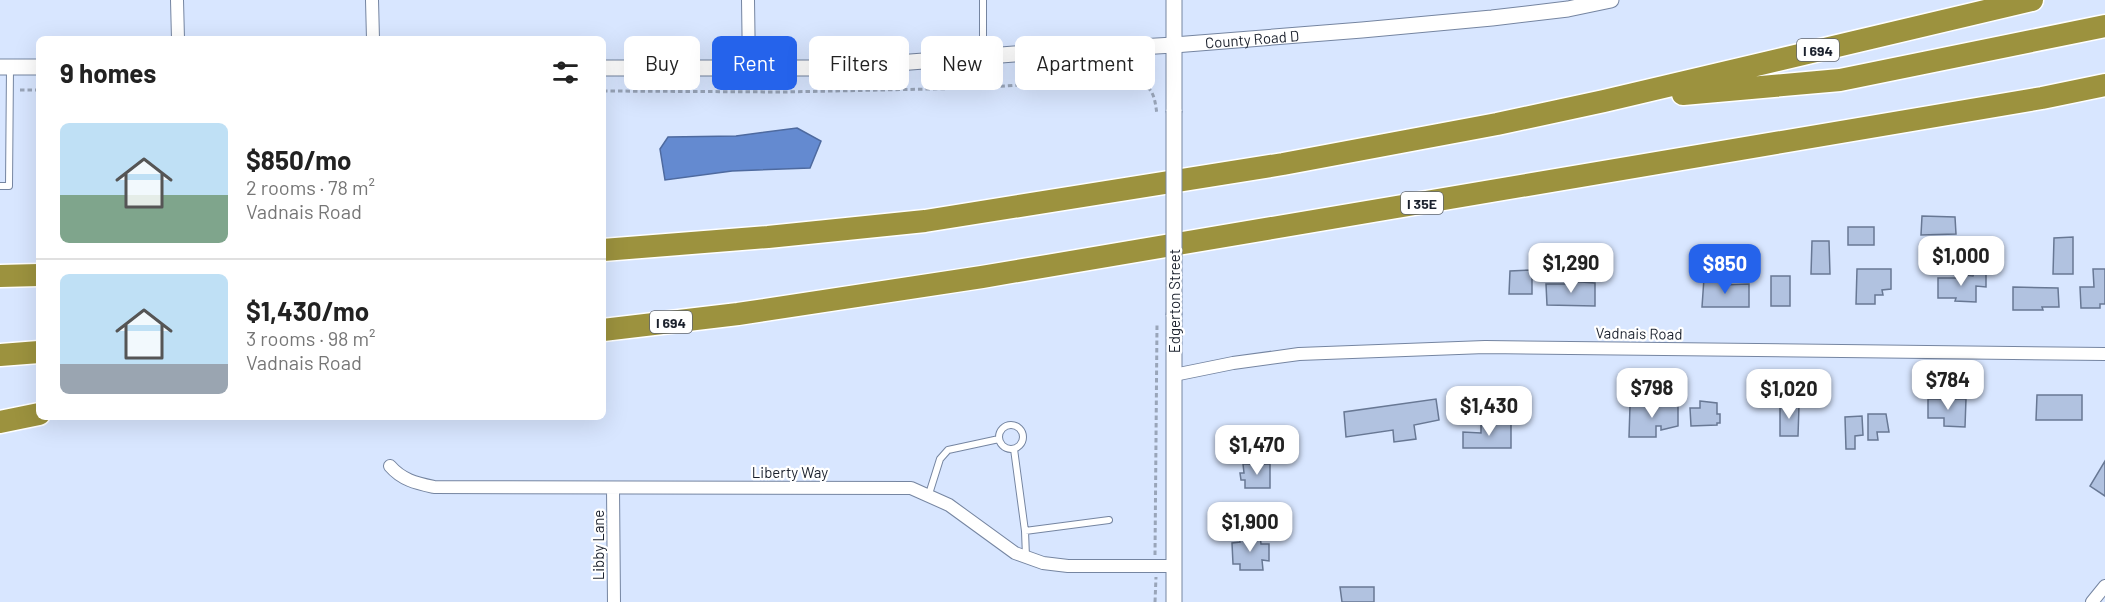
<!DOCTYPE html>
<html lang="en">
<head>
<meta charset="utf-8">
<style>
  body { margin:0; font-family:Barlow,sans-serif; background:#f2f2f2; color:#222; height:100vh; display:flex; flex-direction:column; font-size:22px; white-space:nowrap }
  * { box-sizing:border-box; margin:0 }
  p { font-size:20px; color:#767676 }
  .icon { flex:none; width:33px; height:33px; fill:none; stroke:currentColor; stroke-width:2; stroke-linecap:round; stroke-linejoin:round }
  .map { position:relative; flex:1; overflow:hidden }
  .side { position:absolute; left:36px; top:36px; width:570px; height:384px; display:flex; flex-direction:column; background:#fff; border-radius:9px; box-shadow:0 6px 24px #0002 }
  .side>* { flex:none }
  .guide { position:absolute; left:624px; top:36px; width:570px; height:54px; display:flex; gap:12px }
  .price { position:absolute; translate:-50% -51px; padding:0 14px; border-radius:12px; background:#fff; color:#222; font-size:20px; line-height:39px; filter:drop-shadow(0 2px 3px #0008) }
  .price::after { content:''; position:absolute; left:50%; top:36px; width:18px; height:14px; margin-left:-9px; background:inherit; clip-path:polygon(0 0,100% 0,50% 100%) }
  .price.current { background:#2563eb; color:#fff }
  ul { padding:0; list-style:none }
  li { display:flex; align-items:center; gap:18px; height:150px; padding:0 24px }
  li+li { border-top:2px solid #e0e0e0 }
  li span { display:grid; place-items:center; flex:none; width:168px; height:120px; border-radius:9px; color:#555 }
  li>.icon { margin-inline-start:auto }
  span .icon { width:72px; height:72px; fill:#fffc; stroke-width:1 }
  li b { font-size:26px }
  h2 { display:flex; justify-content:space-between; align-items:center; height:72px; padding:0 24px; font-size:26px }
  .tag { padding:0 21px; border-radius:9px; background:#fff; box-shadow:0 6px 24px #0002; font-size:21px; line-height:54px }
  .tag.current { background:#2563eb; color:#fff }
  .map>svg:first-child { display:block }
  .water { fill:#648ad0; stroke:#4e6a9f; stroke-width:1.5 }
  .building { fill:#b1c2e0; stroke:#687894; stroke-width:1.5 }
  .lines { fill:none; stroke-linecap:round; stroke-linejoin:round }
  .service-casing { stroke:#7585a1; stroke-width:8 }
  .minor-casing { stroke:#7585a1; stroke-width:14 }
  .tertiary-casing { stroke:#7585a1; stroke-width:17 }
  .motorway-casing { stroke:#fff; stroke-width:25 }
  .path { stroke:#99a5b9; stroke-width:3; stroke-dasharray:4.5 3; stroke-linecap:butt }
  .service { stroke:#fff; stroke-width:6 }
  .minor { stroke:#fff; stroke-width:12 }
  .tertiary { stroke:#fff; stroke-width:15 }
  .motorway { stroke:#9c923e; stroke-width:22 }
  .tertiary-bridge-casing { stroke:#7585a1; stroke-width:17; stroke-linecap:butt }
  .tertiary-bridge { stroke:#fff; stroke-width:15 }
  .labels { text-anchor:middle; dominant-baseline:central; stroke-width:4.5; stroke-linejoin:round; paint-order:stroke }
  .shield { fill:#fff; stroke:#5f646c; stroke-width:1.5 }
  .shield-label { font-size:14px; font-weight:bold; fill:#1b212d }
  .street-label { font-size:15px; fill:#1b212d; stroke:#fff }
</style>
</head>
<body>
<div class="map">
<svg width="2105" height="602" viewBox="0 0 2105 602">
  <rect width="100%" height="100%" fill="#d8e6ff"/>
  <path class="water" d="M797,128L821,141L810,168L732,171L665,180L660,149L668,137L736,136Z"/>
  <path class="building" d="M1922,216L1955,217L1956,234L1921,235Z
    M1848,227H1874V245H1848Z
    M2073,237V274H2053L2054,238Z
    M1812,241H1829L1830,274H1811Z
    M1857,269H1891V289L1882,290L1883,295H1875V304H1856Z
    M2093,269H2105V304H2100V308H2081L2080,287H2094Z
    M1532,270V294H1509L1510,271Z
    M1974,273L1986,274V287L1976,286V302L1955,301L1956,298H1938V278H1956L1957,274L1973,276Z
    M1771,276H1790V306H1771Z
    M1704,278L1720,279L1721,285L1749,284V307H1702Z
    M1567,281L1595,283V306L1547,305L1546,284H1567Z
    M2013,287L2058,288L2059,307H2042L2043,310H2013Z
    M2037,395H2082V420H2036Z
    M1436,399L1439,420L1414,425L1416,439L1394,442L1393,430L1346,437L1344,412Z
    M1928,399H1966L1965,427L1944,426V418H1928Z
    M1700,401L1717,403V414H1720V423H1717V425L1691,426L1690,408H1700Z
    M1678,404V426L1661,430V426H1656V437H1629L1630,406Z
    M1780,404L1799,405L1798,436H1780Z
    M1868,414H1886L1889,432H1877L1878,440H1868Z
    M1862,416L1863,435L1855,436V449H1846L1845,417Z
    M1481,423L1511,424V448H1463V432L1481,433Z
    M2105,461V496L2090,486Z
    M1243,464H1270V488H1245V480H1241L1240,473H1244Z
    M1265,515L1282,516V532H1264Z
    M1260,535L1261,544H1269V561L1262,560L1263,570H1240V564H1233L1232,543L1240,542L1239,536Z
    M1340,587H1374V602H1342Z"/>
  <g class="lines">
    <defs>
      <path id="service" d="M983,0V56
        M0,186H9L10,67
        M999 437a12 12 0 1 1 24 0a12 12 0 1 1-24 0Z
        M1014,449L1025,531
        M929,494L940,459L948,450L999,439
        M1026,557L1025,531L1109,520"/>
      <path id="minor" d="M177,0L178,39
        M372,0L373,39
        M748,0L749,68
        M1174,375L1233,363L1299,354L1485,347L2105,354
        M390,466C402,480 416,483 434,487L911,488L949,505L1015,553L1043,563L1068,566H1174
        M613,488L614,602
        M2092,602L2105,586"/>
      <g id="tertiary">
        <path d="M1174,0V111"/>
        <path d="M0,67H39"/>
        <path id="s1" d="M603,68H833L1014,54L1174,45L1362,30L1492,18L1568,9L1611,0"/>
        <path d="M1174,315V602"/>
      </g>
      <path id="motorway" d="M1683,94L1840,80L2105,26
        M603,250L768,237L925,221L1283,164L1497,124L1604,101L2032,0
        M0,276L39,275
        M603,330L738,314L982,277L2042,98L2105,85
        M0,355L39,352
        M0,422L39,414"/>
    </defs>
    <use href="#service" class="service-casing"/>
    <use href="#minor" class="minor-casing"/>
    <use href="#tertiary" class="tertiary-casing"/>
    <use href="#motorway" class="motorway-casing"/>
    <path class="path" d="M20,90H39
      M603,91L784,92L978,88L1127,77C1151,86 1154,89 1157,115
      M1155,555L1157,324
      M1155,602L1156,577"/>
    <use href="#service" class="service"/>
    <use href="#minor" class="minor"/>
    <use href="#tertiary" class="tertiary"/>
    <use href="#motorway" class="motorway"/>
    <defs>
      <path id="tertiary-bridge" d="M1174,111V315"/>
    </defs>
    <use href="#tertiary-bridge" class="tertiary-bridge-casing"/>
    <use href="#tertiary-bridge" class="tertiary-bridge"/>
  </g>
  <g class="labels">
    <g class="shield">
      <rect x="1797" y="39" width="42" height="22" rx="4.5"/>
      <rect x="1401" y="192" width="42" height="22" rx="4.5"/>
      <rect x="650" y="311" width="42" height="22" rx="4.5"/>
    </g>
    <g class="shield-label">
      <text x="1818" y="50">I 694</text>
      <text x="1422" y="203">I 35E</text>
      <text x="671" y="322">I 694</text>
    </g>
    <g class="street-label">
      <text stroke="none"><textPath href="#s1" startOffset="650">County Road D</textPath></text>
      <text transform="translate(1174 301) rotate(-90)">Edgerton Street</text>
      <text transform="translate(1639 333) rotate(1)">Vadnais Road</text>
      <text x="790" y="472">Liberty Way</text>
      <text transform="translate(598 545) rotate(-90)">Libby Lane</text>
    </g>
  </g>
</svg>
<b class="price" style="left:1961px;top:287px">$1,000</b>
<b class="price" style="left:1571px;top:294px">$1,290</b>
<b class="price current" style="left:1725px;top:295px">$850</b>
<b class="price" style="left:1948px;top:411px">$784</b>
<b class="price" style="left:1652px;top:419px">$798</b>
<b class="price" style="left:1789px;top:420px">$1,020</b>
<b class="price" style="left:1489px;top:437px">$1,430</b>
<b class="price" style="left:1257px;top:476px">$1,470</b>
<b class="price" style="left:1250px;top:553px">$1,900</b>
<div class="guide">
<a class="tag">Buy</a>
<a class="tag current">Rent</a>
<a class="tag">Filters</a>
<a class="tag">New</a>
<a class="tag">Apartment</a>
</div>
<section class="side">
<h2>9 homes<svg class="icon" aria-label="filters" viewBox="0 0 24 24"><path d="M4 7h16M4 17h16"/><circle cx="9" cy="7" r="2"/><circle cx="15" cy="17" r="2"/></svg></h2>
<ul>
<li><span style="background:linear-gradient(#bfe0f5 60%,#7fa58c 0)"><svg class="icon" aria-label="home" viewBox="0 0 24 24"><path d="M3 11l9-7 9 7M6 9v11h12V9"/></svg></span><div><b>$850/mo</b><p>2 rooms · 78 m²</p><p>Vadnais Road</p></div></li>
<li><span style="background:linear-gradient(#bfe0f5 75%,#9aa5b1 0)"><svg class="icon" aria-label="home" viewBox="0 0 24 24"><path d="M3 11l9-7 9 7M6 9v11h12V9"/></svg></span><div><b>$1,430/mo</b><p>3 rooms · 98 m²</p><p>Vadnais Road</p></div></li>
</ul>
</section>
</div>
</body>
</html>
